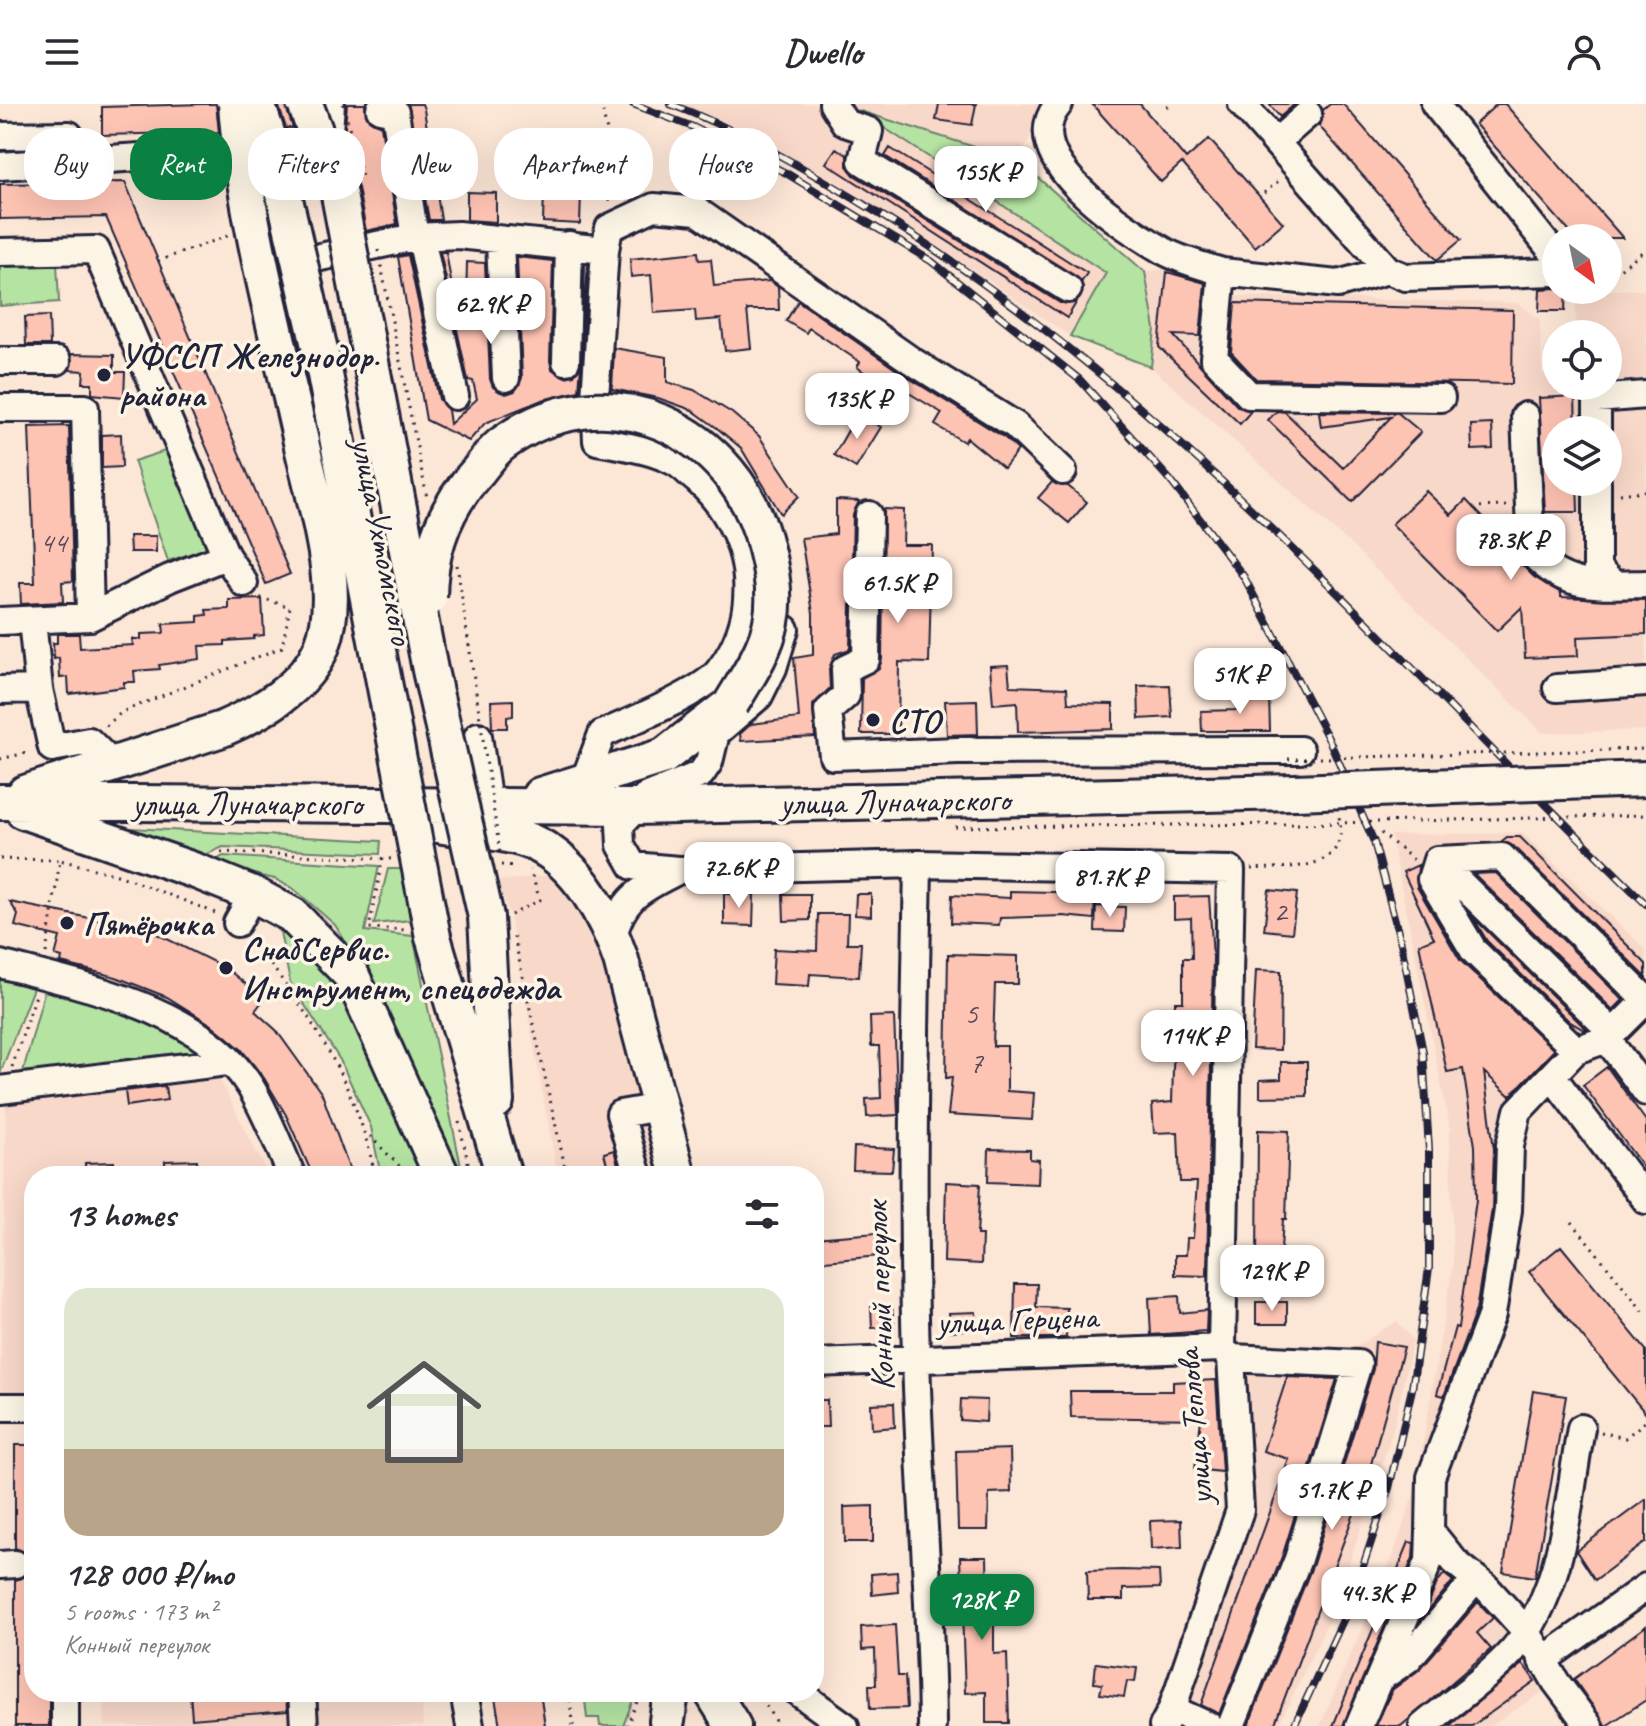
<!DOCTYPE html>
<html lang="en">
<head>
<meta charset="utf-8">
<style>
  body { margin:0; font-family:Caveat,sans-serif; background:#f7f7f7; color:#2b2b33; height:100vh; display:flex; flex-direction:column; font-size:30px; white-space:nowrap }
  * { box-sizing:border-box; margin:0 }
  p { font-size:26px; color:#7c7c81 }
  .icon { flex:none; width:44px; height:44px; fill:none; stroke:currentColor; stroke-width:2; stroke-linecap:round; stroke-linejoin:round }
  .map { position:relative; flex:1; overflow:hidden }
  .panel { position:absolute; left:24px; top:1062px; width:800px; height:536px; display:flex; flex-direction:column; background:#fff; border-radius:32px; box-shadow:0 8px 32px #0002 }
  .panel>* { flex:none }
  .hud { position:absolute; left:24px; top:24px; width:800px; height:72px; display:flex; gap:16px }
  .needle { width:52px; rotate:147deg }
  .buttons { position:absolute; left:1542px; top:120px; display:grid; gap:16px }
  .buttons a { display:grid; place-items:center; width:80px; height:80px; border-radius:50%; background:#fff; box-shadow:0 8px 32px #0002; font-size:40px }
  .price { position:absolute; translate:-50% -68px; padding:0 18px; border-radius:16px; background:#fff; color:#222; font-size:26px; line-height:52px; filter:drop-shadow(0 2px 4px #0008) }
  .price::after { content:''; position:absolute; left:50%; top:48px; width:24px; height:18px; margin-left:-12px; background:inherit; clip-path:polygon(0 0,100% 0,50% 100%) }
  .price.active { background:#0b8043; color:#fff }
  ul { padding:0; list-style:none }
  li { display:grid; align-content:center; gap:16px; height:424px; padding:0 40px }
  li span { display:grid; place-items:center; height:248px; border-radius:24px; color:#555 }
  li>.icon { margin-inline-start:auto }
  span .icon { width:144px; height:144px; fill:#fffc; stroke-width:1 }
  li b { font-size:34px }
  h2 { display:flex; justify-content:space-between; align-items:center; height:96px; padding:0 40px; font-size:34px }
  .pill { padding:0 28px; border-radius:32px; background:#fff; box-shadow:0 8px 32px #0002; font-size:28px; line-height:72px }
  .pill.active { background:#0b8043; color:#fff }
  header { display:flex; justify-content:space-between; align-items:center; height:104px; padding:0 40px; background:#fff; font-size:36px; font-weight:600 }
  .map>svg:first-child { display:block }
  .built { fill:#f8d8c9; fill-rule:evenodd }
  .green { fill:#b5e3a2; stroke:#6c826e; stroke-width:2 }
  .building { fill:#fdc3b3; stroke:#22223b; stroke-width:2 }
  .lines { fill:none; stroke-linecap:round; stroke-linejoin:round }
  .minor-casing { stroke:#22223b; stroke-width:32 }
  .major-casing { stroke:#22223b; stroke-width:40 }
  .path { stroke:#22223b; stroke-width:3; stroke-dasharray:2 6; stroke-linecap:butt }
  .minor { stroke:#fcf5e5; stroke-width:26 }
  .major { stroke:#fcf5e5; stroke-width:34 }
  .rail-casing { stroke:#22223b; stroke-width:8 }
  .rail { stroke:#fcf5e5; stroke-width:5; stroke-dasharray:15; stroke-linecap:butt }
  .major-bridge-casing { stroke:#22223b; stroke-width:40; stroke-linecap:butt }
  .path-bridge { stroke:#22223b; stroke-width:3; stroke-dasharray:2 6; stroke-linecap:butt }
  .major-bridge { stroke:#fcf5e5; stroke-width:34 }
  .poi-dot { fill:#22223b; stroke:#fcf5e5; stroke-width:3 }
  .labels { text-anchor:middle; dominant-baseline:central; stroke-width:7; stroke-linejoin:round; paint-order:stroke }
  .number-label { font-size:30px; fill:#594a59 }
  .poi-label { font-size:34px; font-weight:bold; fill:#22223b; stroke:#fcf5e5; text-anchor:start }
  .street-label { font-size:34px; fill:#22223b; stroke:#fcf5e5 }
</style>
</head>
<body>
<header><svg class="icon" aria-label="menu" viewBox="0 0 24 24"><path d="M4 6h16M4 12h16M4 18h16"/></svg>Dwello<svg class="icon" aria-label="person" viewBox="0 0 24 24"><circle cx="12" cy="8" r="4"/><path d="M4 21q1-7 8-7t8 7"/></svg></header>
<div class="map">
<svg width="1646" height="1622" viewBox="0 0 1646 1622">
  <rect width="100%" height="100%" fill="#fce6d6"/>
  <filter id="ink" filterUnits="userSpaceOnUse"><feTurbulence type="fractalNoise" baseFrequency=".0125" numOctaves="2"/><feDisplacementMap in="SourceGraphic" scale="16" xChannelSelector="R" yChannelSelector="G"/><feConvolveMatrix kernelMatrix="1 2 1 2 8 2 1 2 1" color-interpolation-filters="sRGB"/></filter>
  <g filter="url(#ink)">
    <path class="built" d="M676,0H1045L1019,57L860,8L1107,170L1070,232L939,143L818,67Z
      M1170,164L1216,171L1229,192L1518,199L1540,216L1542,270H1556V282H1608V230H1575L1577,186H1646V626L1543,629L1347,437L1151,263L1155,225L1145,168ZM1556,326H1608V378H1556Z
      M1522,729L1646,846V914L1580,951L1517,1013L1498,1206L1434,1390L1433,1431L1563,1574L1491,1622H1320L1394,1449L1415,1386L1453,1161L1450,1024L1391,731Z
      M553,771L582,803L602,847L661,1072H558L510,812L498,777Z
      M217,970L269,1072H34V1295H18L0,1285L6,1001Z
      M1397,1217L1413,1236L1394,1322L1335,1503L1278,1622H1173L1185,1599L1250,1418L1251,1326L1236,1238L1344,1250Z
      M103,1588H422L423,1622H105Z"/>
    <path class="green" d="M857,6L1019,57L1145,168L1155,225L1151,263L1070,232L1106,169Z
      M57,159L59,198L0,202V162Z
      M174,344L208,444L168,457L134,357Z
      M111,723L381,737L380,750L223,743L194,756Z
      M223,752L379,762L365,827L413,832L463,1072L380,893L335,821L294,785L275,775L209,761Z
      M388,765H402L410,816L374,820Z
      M259,802L334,868L428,1072H381L371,1023L340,956L290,878L280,828L259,812Z
      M0,867L36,876L0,970Z
      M46,881L156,913L208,955L20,979Z
      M584,1588H636L623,1622H600L599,1614H587Z"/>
    <path class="building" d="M203,0H216L219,28L102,31V3Z
      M278,0H285L293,24H286Z
      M347,0H365L369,16L381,22L397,120L366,127L358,84L343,45Z
      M408,0H422L424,5L441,116H429Z
      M939,0H976L972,21L936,16Z
      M1092,0H1140L1186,55L1209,35L1283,119L1255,143L1182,59L1161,78Z
      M1269,0H1295L1280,13Z
      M1330,0H1343L1461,136L1437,156L1319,22L1323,6Z
      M1497,0H1505L1623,134H1575L1475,20Z
      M836,44L847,51V62L854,71L1060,199H1076L1067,214L826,59Z
      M890,44L1087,169L1082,177L885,52Z
      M125,78L290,470L266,480L106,113L0,115V80Z
      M467,88L496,89V118L467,116Z
      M544,88L581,89L580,120L543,118Z
      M440,148H446L455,201L466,200L467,158L485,159L490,275L493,283L506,290L515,287L522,274L517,153L553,157L550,257L552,265L565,273L574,271L581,260L579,287L542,296L485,319L469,337L426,316L398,153L408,151L439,295L448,306L450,320L477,295L473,277L468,276Z
      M698,148L699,156L711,155L714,182L770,177L778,183L779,206H747L751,244L725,247L721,215L696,217L695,206L654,209L651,171L631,173L630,155Z
      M585,160H588L582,244Z
      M1167,168L1205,179L1200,232L1173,231L1237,302L1251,307L1240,320L1159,243Z
      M1556,184L1566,186L1565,207H1539L1540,185Z
      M798,197L904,271L1005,334L1018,346L1004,364L967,334L964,338L935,321L942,309L884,274L880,280L857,263L860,258L809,224L806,229L786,217Z
      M1235,199L1513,206L1512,280L1256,275L1231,248Z
      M49,212L50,241H26L25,213Z
      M614,244L667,253V278L694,286L732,309L759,332L799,392L781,410L741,344L717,324L692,306L658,294L612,285Z
      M71,250L114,251V268H125L124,293L92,290V279H83L84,267L70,266Z
      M1575,292L1576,326H1556V378H1577L1578,408H1545L1539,294Z
      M1277,307L1285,308L1343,364L1391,313L1321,323L1319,308L1398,309L1421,328L1352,398L1268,316Z
      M858,309L881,323L856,364L834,351Z
      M1492,320L1493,345L1472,346L1471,321Z
      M69,322L73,477L62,478L63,498L21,500L20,479H35L29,323Z
      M121,330L122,363L102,364V331Z
      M1052,378L1068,382L1087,398L1069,419L1038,394Z
      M1426,387L1451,411L1466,396L1515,447L1520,459L1534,473L1561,489V493L1646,496V530L1577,533L1578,552L1525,554L1522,503L1497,527L1392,420Z
      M836,396L859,397L853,411L850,545L835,550L829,565L830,584L813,601L815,633L741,637L740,630L751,620L799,614L794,554L813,551V509L801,434L836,430Z
      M884,405L904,406L903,441H932L929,559L899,558L898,630H861L862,574L879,564L882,555Z
      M129,432H156V448H130Z
      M262,495L264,531L254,532V535L225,537V541L199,542L200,555L159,561L160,565L134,567L135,578H124V583L69,590L68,573L60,574L59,554L54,555L53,539H57V530H79L80,544L133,541L132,535H141V530L164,529L163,520L198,518V512L207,511L206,506L229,505V496Z
      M1008,561L1010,582L1067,584L1068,599L1113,600V625L1018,628L1017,598L993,600L990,562Z
      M1170,581L1172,613L1139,615L1138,582Z
      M1269,590L1270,627H1202L1201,607L1237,606V591Z
      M513,596V612L507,613V624H492L491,597Z
      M977,596L978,630L947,631L945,597Z
      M1507,733H1520L1646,860V873L1513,742L1502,737Z
      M1418,761L1417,783L1460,856L1554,946L1510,992L1484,968L1494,1045L1492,1105L1476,1206L1444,1292L1437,1290L1455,1223L1458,1224L1476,1096L1475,1042L1463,965L1447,968L1419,840L1434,834L1403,768Z
      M1496,769L1623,896L1613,906L1474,770Z
      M1269,786L1297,789L1292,829L1264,826Z
      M1010,787L1095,789L1094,815L1063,812L1000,814L999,821L951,819L952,791L1010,794Z
      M724,790H754L753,822L724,821Z
      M783,790H810V816L784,817Z
      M856,790H871V812L855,811Z
      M1209,792L1213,854L1207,1172L1175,1171V1151H1186L1187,1134H1193L1197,1078H1180L1178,1028L1154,1029L1152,1000L1172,998L1175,898H1183V854H1192L1191,814L1174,815V793Z
      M10,798L149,826L226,864L264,895L255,907L276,926L322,990L352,1072H313L286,1011L264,974L241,945L212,921L167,893L116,873L61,859L62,854L55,852L60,833L15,822L18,811Z
      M1096,802L1125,803L1124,828L1095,827Z
      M818,810H848L847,839H861L859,873L810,870L809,882L772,880L774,845L817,847Z
      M1473,813L1586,925L1584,926L1569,917L1487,837Z
      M948,850L1018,852V880H995L993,942H1007V987L1034,989L1032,1016L948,1011L952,973L946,974Z
      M1256,866L1281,867L1280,946L1252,945Z
      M894,912L898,1011L867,1013L866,995L881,994L879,942H871L870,913Z
      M1281,958H1307V992L1260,993V976L1281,975Z
      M1607,963L1646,1017V1067L1583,981Z
      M165,982L167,996L127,1002L125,987Z
      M1258,1026L1289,1027L1286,1115H1283L1280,1160L1257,1159Z
      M854,1043L894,1045L892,1067L853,1066Z
      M989,1045L1030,1046V1055L1039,1056L1038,1080L988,1078Z
      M614,1046L621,1072H610L604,1049Z
      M197,1056V1072H165V1057Z
      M114,1058V1072H85V1059Z
      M946,1078L980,1080L977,1131H982L981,1160L944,1158Z
      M877,1129L879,1152L814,1158V1134Z
      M1561,1142L1646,1246V1310L1529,1168Z
      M1015,1180H1037L1036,1203L1067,1204L1066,1234H1014Z
      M1179,1192L1180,1209L1207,1206L1206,1227L1151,1231L1149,1194Z
      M1256,1198H1287V1220H1256Z
      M892,1202L894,1223L872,1224L871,1203Z
      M976,1208L977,1225L950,1227L949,1209Z
      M1375,1238L1404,1243L1366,1378L1274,1622H1248L1313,1460L1373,1265Z
      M1287,1273L1337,1275L1283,1450L1219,1610L1201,1601L1289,1355L1263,1347Z
      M1216,1276L1222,1368L1195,1365L1201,1315L1071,1313L1070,1287H1173V1278Z
      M1533,1287L1566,1292L1535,1473L1503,1468Z
      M961,1295L987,1296L986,1318L960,1316Z
      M814,1296H827L828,1323H814Z
      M894,1299L895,1323L872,1325L871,1300Z
      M15,1341H34V1588H49V1622H15V1476L24,1473L31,1460L28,1450L15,1444Z
      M1010,1345L1011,1388L989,1389L988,1426H958L956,1347Z
      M1646,1395V1438L1595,1476L1576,1447Z
      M873,1402V1438H845L844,1403Z
      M1181,1416L1182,1443L1151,1445L1150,1417Z
      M1409,1438L1414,1439L1413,1454L1343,1622H1333Z
      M960,1453H987L988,1497H994V1550L1007,1549L1009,1619H986V1588L965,1589Z
      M1122,1466L1159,1467L1160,1484L1123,1485V1496H1088L1087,1467Z
      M897,1468L898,1488L872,1491L871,1470Z
      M1444,1470L1453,1477L1423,1513L1437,1479Z
      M1478,1498L1493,1514L1477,1529L1491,1545L1401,1622H1376L1392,1586L1420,1565Z
      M895,1521L898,1572H905L907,1604L870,1605L869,1581H876L875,1545L862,1546L861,1523Z
      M1646,1522V1596L1606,1622L1574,1575Z
      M1096,1559L1137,1564L1135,1578L1127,1577L1124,1593L1100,1590L1102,1580L1094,1579Z
      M1523,1560L1535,1577L1472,1622H1449Z
      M190,1588H286L287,1607L192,1615Z
      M494,1588H540L545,1622H500Z"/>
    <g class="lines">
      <defs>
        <path id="minor" d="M833,0L845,19L869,27L862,57L1068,185
          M1059,0C1012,53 1125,124 1164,147C1182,157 1204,162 1222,168
          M1242,0L1388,166L1405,173L1556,168
          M1435,0L1556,152
          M380,5L395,8L415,133
          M0,32L69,31
          M1276,38L1308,10
          M0,62L328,41L331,0
          M421,134L455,292
          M500,138L506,274
          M0,148L96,146L226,452L244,479
          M1388,166L1338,180L1222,168L1214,254L1249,291L1441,294
          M294,169L292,159L415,133L458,131L605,146L609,124L654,103L697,107L912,257L1015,321L1063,367
          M0,257H57
          M566,257L569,141
          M0,304H85L90,513
          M1525,312L1531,448C1564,486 1599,481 1646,480
          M1597,326V295L1646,291
          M1597,378V464L1613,480
          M869,411L866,555L845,565L846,591L828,607L833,652L958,647L1300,646
          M32,516L39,585L52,644L89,637L111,659
          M0,517L90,513L170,474L226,452
          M785,525L773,564L759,592L716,629L709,658L701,670L647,692L620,721L621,741L633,762L679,766L918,760L1231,766L1222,1244L1231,1254L1240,1406L1172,1605L1163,1622
          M1557,584L1646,578
          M0,586L39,585
          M478,632L488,700
          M584,678L602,630C628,619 703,588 719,567C766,506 752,425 697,376C689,370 682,361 673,357C649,345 623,342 597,337L595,294L605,146
          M1437,756L1431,775L1474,847L1576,946
          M918,760C915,924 911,1088 916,1252C919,1375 931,1498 932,1622
          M237,819L253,790
          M613,833C622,792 644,784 679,766
          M0,860C82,882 201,904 250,982C267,1010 279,1042 292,1072
          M1607,935L1646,988
          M1552,972L1646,1096
          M0,986L227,958
          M638,1072L620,1010L660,1003
          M1231,1254L1358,1260L1298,1455L1231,1622
          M814,1259L1222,1244
          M0,1303H34
          M0,1461L15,1460
          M1542,1557L1646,1483
          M1379,1575L1408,1555L1476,1475
          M302,1588L304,1622
          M464,1588L470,1622
          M798,1588L845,1622
          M1172,1605L1209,1622
          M65,1622V1588
          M1359,1622L1429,1457L1430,1427
          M1423,1622C1452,1598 1488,1574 1513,1546C1564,1487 1568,1398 1581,1324
          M1589,1622L1556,1578L1527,1528L1486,1483L1455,1458L1430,1427L1431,1373L1492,1210L1508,1106L1510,1041L1518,1007L1576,946L1607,935L1646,896L1502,753L1437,756L1613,929"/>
        <path id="major" d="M25,689L222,625
          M540,691L664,652L731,600
          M0,698L635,703L1295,688
          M23,707L196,767L253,790L292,811L352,872L442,1072
          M439,721C465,726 513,728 536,740C579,761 606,812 621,856L678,1072
          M486,813L496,997
          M433,833L504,1072
          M712,1588L733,1622
          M667,1617L671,1588"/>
      </defs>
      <use href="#minor" class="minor-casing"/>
      <use href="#major" class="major-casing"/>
      <path class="path" d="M601,0L611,45L609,99
        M1167,3L1171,0
        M1264,89L1281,75
        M158,157L230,131
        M1608,174L1646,145
        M1620,390L1646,387
        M1472,403L1509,402
        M106,622L122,608L282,543L290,503L258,493
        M0,655L31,648
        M955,723L1297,720
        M1381,729L1414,756
        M221,748L393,755
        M383,754L369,824L406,826
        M0,755L60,756
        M501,761L517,762
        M1251,765C1289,762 1350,770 1339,713
        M511,811L540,796L530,766
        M514,833L567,1072
        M251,836C309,907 358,982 375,1072
        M46,849L60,756L121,772L218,810
        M12,963L36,891
        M459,1018L471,1072
        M370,1032L409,1072
        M1572,1118L1646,1211
        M1601,1328L1625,1334L1646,1317
        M569,1588L573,1622
        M758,1588L778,1622
        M627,1622L641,1588"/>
      <use href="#minor" class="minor"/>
      <use href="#major" class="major"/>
      <defs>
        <path id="rail" d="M633,0L693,23L786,69L931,157L1080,276L1170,376L1244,473L1330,638L1374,738L1401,839L1423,948L1429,1046V1164L1412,1285L1389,1384L1350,1501L1294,1622
          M670,0C738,26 801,62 863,100C1166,282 1395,556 1646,800"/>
      </defs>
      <use href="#rail" class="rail-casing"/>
      <use href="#rail" class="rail"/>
      <defs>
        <path id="major-bridge" d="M257,0L275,52L322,255L433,833
          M305,0L339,91L430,566L486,813
          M429,494C429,445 445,403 478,367C485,358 493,347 502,340C606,262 738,326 766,445C772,468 776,495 771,518C766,546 746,575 731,600
          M222,625C261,608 305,584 322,542C345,484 312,392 300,333C276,224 244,112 236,0
          M1295,688L1646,675"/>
      </defs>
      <use href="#major-bridge" class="major-bridge-casing"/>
      <path class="path-bridge" d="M343,0L362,72
        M378,146L427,394
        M457,461L500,749
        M1288,655L1646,645
        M1297,720L1646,711"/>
      <use href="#major-bridge" class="major-bridge"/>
    </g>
  </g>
  <g class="poi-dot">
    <circle cx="104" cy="271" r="8"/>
    <circle cx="873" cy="616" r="8"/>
    <circle cx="67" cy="819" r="8"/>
    <circle cx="226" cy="864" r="8"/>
  </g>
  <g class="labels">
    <g class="number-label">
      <text x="53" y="438">44</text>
      <text x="1280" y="807">2</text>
      <text x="971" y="909">5</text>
      <text x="976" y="958">7</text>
    </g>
    <g class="poi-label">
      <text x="120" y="251">УФССП Железнодор.<tspan x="120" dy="39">района</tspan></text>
      <text x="889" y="616">СТО</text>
      <text x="83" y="819">Пятёрочка</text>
      <text x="242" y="844">СнабСервис.<tspan x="242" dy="39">Инструмент, спецодежда</tspan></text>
    </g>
    <g class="street-label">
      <text transform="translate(383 437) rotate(79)">улица Ухтомского</text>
      <text transform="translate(895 697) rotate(-1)">улица Луначарского</text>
      <text x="247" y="699">улица Луначарского</text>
      <text transform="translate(879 1192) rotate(-92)">Конный переулок</text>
      <text transform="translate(1017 1215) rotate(-2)">улица Герцена</text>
      <text transform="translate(1194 1323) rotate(-95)">улица Теплова</text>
    </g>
  </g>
</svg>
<div class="buttons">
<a><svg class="needle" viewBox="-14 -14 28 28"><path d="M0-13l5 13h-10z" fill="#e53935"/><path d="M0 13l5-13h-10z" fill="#7c7c81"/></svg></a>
<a><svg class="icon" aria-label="locate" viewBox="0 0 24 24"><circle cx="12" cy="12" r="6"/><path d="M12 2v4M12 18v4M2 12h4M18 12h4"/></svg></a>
<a><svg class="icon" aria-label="layers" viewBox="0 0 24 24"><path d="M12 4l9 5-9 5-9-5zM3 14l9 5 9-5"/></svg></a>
</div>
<b class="price" style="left:986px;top:110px">155K ₽</b>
<b class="price" style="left:491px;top:242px">62.9K ₽</b>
<b class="price" style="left:857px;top:337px">135K ₽</b>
<b class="price" style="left:1511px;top:478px">78.3K ₽</b>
<b class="price" style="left:898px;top:521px">61.5K ₽</b>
<b class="price" style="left:1240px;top:612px">51K ₽</b>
<b class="price" style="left:739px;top:806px">72.6K ₽</b>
<b class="price" style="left:1110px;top:815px">81.7K ₽</b>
<b class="price" style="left:1193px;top:974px">114K ₽</b>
<b class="price" style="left:1272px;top:1209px">129K ₽</b>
<b class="price" style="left:1332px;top:1428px">51.7K ₽</b>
<b class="price" style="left:1376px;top:1531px">44.3K ₽</b>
<b class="price active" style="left:982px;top:1538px">128K ₽</b>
<div class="hud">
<a class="pill">Buy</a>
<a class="pill active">Rent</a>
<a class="pill">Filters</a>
<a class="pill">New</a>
<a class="pill">Apartment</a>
<a class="pill">House</a>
</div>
<section class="panel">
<h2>13 homes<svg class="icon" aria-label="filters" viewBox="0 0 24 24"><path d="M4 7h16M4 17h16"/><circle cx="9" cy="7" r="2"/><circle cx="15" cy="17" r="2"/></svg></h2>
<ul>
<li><span style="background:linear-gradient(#dfe7d0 65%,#b9a48a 0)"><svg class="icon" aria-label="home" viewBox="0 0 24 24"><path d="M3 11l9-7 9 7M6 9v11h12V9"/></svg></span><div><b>128 000 ₽/mo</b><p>5 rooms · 173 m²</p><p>Конный переулок</p></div></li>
</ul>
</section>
</div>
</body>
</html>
